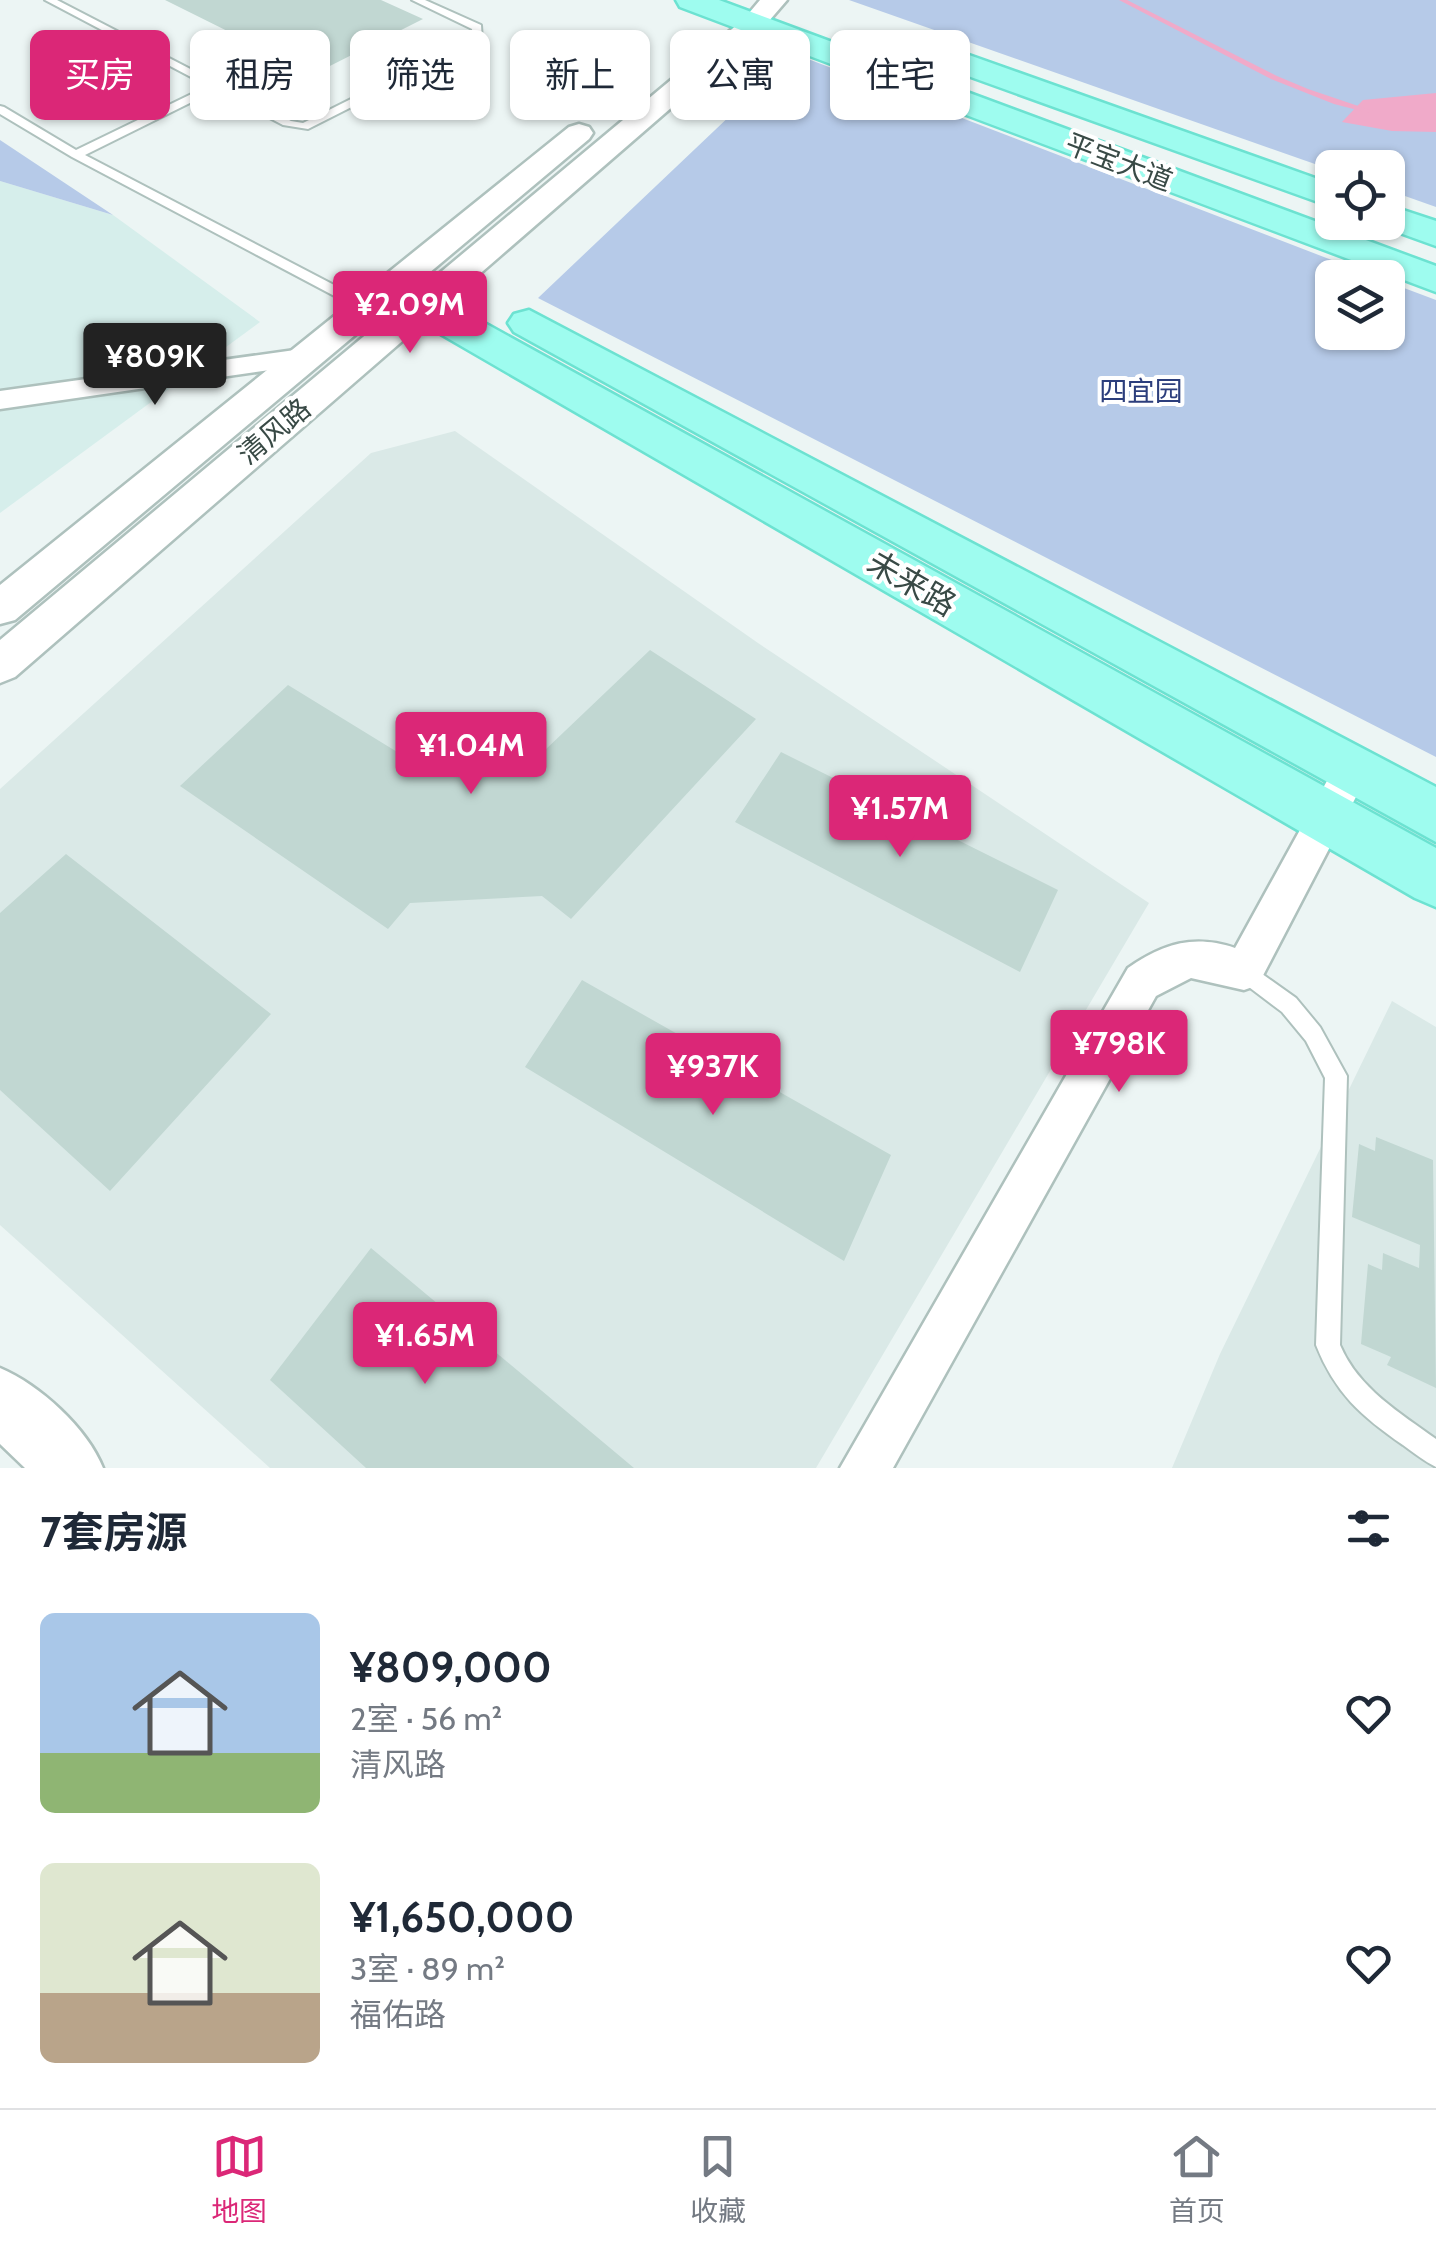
<!DOCTYPE html>
<html lang="zh">
<head>
<meta charset="utf-8">
<style>
  body { margin:0; font-family:Cabin,"Noto Sans SC",sans-serif; background:#f2f2f3; color:#1f2937; height:100vh; display:flex; flex-direction:column; font-size:38px; white-space:nowrap }
  * { box-sizing:border-box; margin:0 }
  p { font-size:32px; color:#747a83 }
  .icon { flex:none; width:55px; height:55px; fill:none; stroke:currentColor; stroke-width:2; stroke-linecap:round; stroke-linejoin:round }
  .map { position:relative; height:1468px; overflow:hidden }
  .details { display:flex; flex-direction:column; background:#fff; flex:1 }
  .details>* { flex:none }
  .hud { position:absolute; left:30px; top:30px; width:1378px; height:90px; display:flex; gap:20px }
  .controls { position:absolute; left:1315px; top:150px; display:grid; gap:20px }
  .controls a { display:grid; place-items:center; width:90px; height:90px; border-radius:15px; background:#fff; box-shadow:0 2px 8px #0004; font-size:50px }
  .price { position:absolute; translate:-50% -85px; padding:0 22px; border-radius:10px; background:#db2777; color:#fff; font-size:32px; line-height:65px; filter:drop-shadow(0 2px 5px #0008) }
  .price::after { content:''; position:absolute; left:50%; top:60px; width:30px; height:22px; margin-left:-15px; background:inherit; clip-path:polygon(0 0,100% 0,50% 100%) }
  .price.on { background:#222; color:#fff }
  ul { padding:0; list-style:none }
  li { display:flex; align-items:center; gap:30px; height:250px; padding:0 40px }
  li span { display:grid; place-items:center; flex:none; width:280px; height:200px; border-radius:15px; color:#555 }
  li>.icon { margin-inline-start:auto }
  span .icon { width:120px; height:120px; fill:#fffc; stroke-width:1 }
  li b { font-size:42px }
  h2 { display:flex; justify-content:space-between; align-items:center; height:120px; padding:0 40px; font-size:42px }
  .pill { padding:0 35px; border-radius:15px; background:#fff; box-shadow:0 2px 8px #0004; font-size:35px; line-height:90px }
  .pill.on { background:#db2777; color:#fff }
  .tab-bar { display:flex; justify-content:space-around; align-items:center; height:140px; border-top:2px solid #e0e1e3; background:#fff; font-size:28px; color:#747a83 }
  .tab-bar a { display:grid; justify-items:center; gap:5px }
  .tab-bar .on { color:#db2777 }
  .map>svg:first-child { display:block }
  .residential { fill:#dae9e7 }
  .education { fill:#d6eeeb }
  .green { fill:#b6cae8 }
  .water { fill:#f0aac9 }
  .lines { fill:none; stroke-linecap:round; stroke-linejoin:round }
  .stream { fill:#f0aac9; fill-rule:evenodd }
  .building { fill:#c1d7d2 }
  .service-casing { stroke:#aec1bd; stroke-width:4 }
  .minor-casing { stroke:#aec1bd; stroke-width:5 }
  .tertiary-casing { stroke:#aec1bd; stroke-width:5 }
  .primary-casing { stroke:#6ce2d1; stroke-width:5 }
  .service { fill:#fff; fill-rule:evenodd }
  .minor { fill:#fff; fill-rule:evenodd }
  .tertiary { fill:#fff; fill-rule:evenodd }
  .primary { fill:#9efcef; fill-rule:evenodd }
  .labels { text-anchor:middle; dominant-baseline:central; stroke-width:8; stroke-linejoin:round; paint-order:stroke }
  .far-street-label { font-size:28px; fill:#394a46; stroke:#fff }
  .far-park-label { font-size:28px; fill:#2c3e7c; stroke:#fff }
  .street-label { font-size:32px; fill:#394a46; stroke:#fff }
</style>
</head>
<body>
<div class="map">
<svg width="1436" height="1468" viewBox="0 0 1436 1468">
  <rect width="100%" height="100%" fill="#ecf5f4"/>
  <path class="residential" d="M455,431L758,643L1149,903L816,1468H270L0,1225V789L371,453Z
    M1392,1001L1436,1027V1468H1172L1220,1354Z"/>
  <path class="education" d="M0,181L113,215L260,322L0,513Z"/>
  <path class="green" d="M849,0H1436V207L1388,190V168L1332,170Z
    M795,54L1376,277L1332,278V332H1388V282L1436,300V757L538,298Z
    M0,140L113,215L0,181Z"/>
  <path class="water" d="M1436,93V132L1392,131L1342,122L1363,100Z"/>
  <g class="lines">
    <path class="stream" d="M1119,0H1127L1277,76L1308,89L1373,111L1369,113L1334,104L1271,79Z"/>
  </g>
  <path class="building" d="M165,0H381L423,19L314,74Z
    M650,650L756,719L571,919L542,896L410,903L388,929L180,786L288,685L407,758L544,751Z
    M781,752L1058,890L1020,972L735,822Z
    M66,854L271,1014L110,1191L0,1090V913Z
    M582,980L891,1155L844,1261L525,1067Z
    M1376,1137L1433,1160L1436,1388L1387,1365L1391,1357L1361,1344L1368,1264L1382,1270L1383,1253L1419,1268L1420,1245L1352,1217L1359,1144L1375,1151Z
    M371,1248L634,1468H366L270,1380Z"/>
  <g class="lines">
    <defs>
      <path id="service" d="M45,0H57L291,121L303,123L473,38L472,29L412,0H425L481,25L482,41L308,129L283,125L216,90L85,155L403,321V327H393L72,157L0,114V106L4,107L76,150L208,86Z
        M1244,961L1296,998L1320,1027L1347,1076L1340,1345C1358,1388 1400,1413 1436,1439V1467C1424,1461 1414,1453 1403,1445C1361,1416 1335,1393 1316,1345L1325,1078L1306,1041L1282,1012L1237,978L1234,971L1237,964Z"/>
      <path id="minor" d="M302,349L312,352L316,358L312,364L0,409V391Z
        M1352,755L1365,759L1370,770L1258,985L1244,990L1191,978L1156,996L893,1468H840L1128,968C1163,944 1193,934 1235,948L1339,759Z"/>
      <path id="tertiary" d="M760,0H787L762,29L15,677L0,683V640L744,19Z
        M579,124L589,127L593,133L589,139L15,620L0,624V585L569,127Z
        M0,1368C40,1385 87,1428 103,1468H25L0,1444Z"/>
      <path id="primary" d="M676,0H719L1436,266V292L680,7Z
        M969,55L1332,184V207L957,72L953,65L957,58Z
        M1388,205L1436,221V246L1375,224L1388,222Z
        M389,275L403,278L1436,848V907L1415,898L375,296L369,287L375,278Z
        M529,310L1436,787V842L514,332L508,323L514,314Z"/>
    </defs>
    <use href="#service" class="service-casing"/>
    <use href="#minor" class="minor-casing"/>
    <use href="#tertiary" class="tertiary-casing"/>
    <use href="#primary" class="primary-casing"/>
    <use href="#service" class="service"/>
    <use href="#minor" class="minor"/>
    <use href="#tertiary" class="tertiary"/>
    <use href="#primary" class="primary"/>
  </g>
  <g class="labels">
    <g class="far-street-label">
      <text transform="translate(1119 162) rotate(21)">平宝大道</text>
      <text transform="translate(274 431) rotate(-40)">清风路</text>
    </g>
    <g class="far-park-label">
      <text x="1141" y="391">四宜园</text>
    </g>
    <g class="street-label">
      <text transform="translate(912 583) rotate(30)">未来路</text>
    </g>
  </g>
</svg>
<div class="controls">
<a><svg class="icon" aria-label="locate" viewBox="0 0 24 24"><circle cx="12" cy="12" r="6"/><path d="M12 2v4M12 18v4M2 12h4M18 12h4"/></svg></a>
<a><svg class="icon" aria-label="layers" viewBox="0 0 24 24"><path d="M12 4l9 5-9 5-9-5zM3 14l9 5 9-5"/></svg></a>
</div>
<b class="price" style="left:410px;top:356px">¥2.09M</b>
<b class="price on" style="left:155px;top:408px">¥809K</b>
<b class="price" style="left:471px;top:797px">¥1.04M</b>
<b class="price" style="left:900px;top:860px">¥1.57M</b>
<b class="price" style="left:1119px;top:1095px">¥798K</b>
<b class="price" style="left:713px;top:1118px">¥937K</b>
<b class="price" style="left:425px;top:1387px">¥1.65M</b>
<div class="hud">
<a class="pill on">买房</a>
<a class="pill">租房</a>
<a class="pill">筛选</a>
<a class="pill">新上</a>
<a class="pill">公寓</a>
<a class="pill">住宅</a>
</div>
</div>
<section class="details">
<h2>7套房源<svg class="icon" aria-label="filters" viewBox="0 0 24 24"><path d="M4 7h16M4 17h16"/><circle cx="9" cy="7" r="2"/><circle cx="15" cy="17" r="2"/></svg></h2>
<ul>
<li><span style="background:linear-gradient(#a9c7e8 70%,#8fb573 0)"><svg class="icon" aria-label="home" viewBox="0 0 24 24"><path d="M3 11l9-7 9 7M6 9v11h12V9"/></svg></span><div><b>¥809,000</b><p>2室 · 56 m²</p><p>清风路</p></div><svg class="icon" aria-label="heart" viewBox="0 0 24 24"><path d="M12 20l-8-8c-3-5 5-10 8-4 3-6 11-1 8 4z"/></svg></li>
<li><span style="background:linear-gradient(#dfe7d0 65%,#b9a48a 0)"><svg class="icon" aria-label="home" viewBox="0 0 24 24"><path d="M3 11l9-7 9 7M6 9v11h12V9"/></svg></span><div><b>¥1,650,000</b><p>3室 · 89 m²</p><p>福佑路</p></div><svg class="icon" aria-label="heart" viewBox="0 0 24 24"><path d="M12 20l-8-8c-3-5 5-10 8-4 3-6 11-1 8 4z"/></svg></li>
</ul>
</section>
<nav class="tab-bar">
<a class="on"><svg class="icon" aria-label="map" viewBox="0 0 24 24"><path d="M3 6l6-2 6 2 6-2v14l-6 2-6-2-6 2zM9 4v14M15 6v14"/></svg>地图</a>
<a><svg class="icon" aria-label="saved" viewBox="0 0 24 24"><path d="M7 4h10v16l-5-4-5 4z"/></svg>收藏</a>
<a><svg class="icon" aria-label="home" viewBox="0 0 24 24"><path d="M3 11l9-7 9 7M6 9v11h12V9"/></svg>首页</a>
</nav>
</body>
</html>
